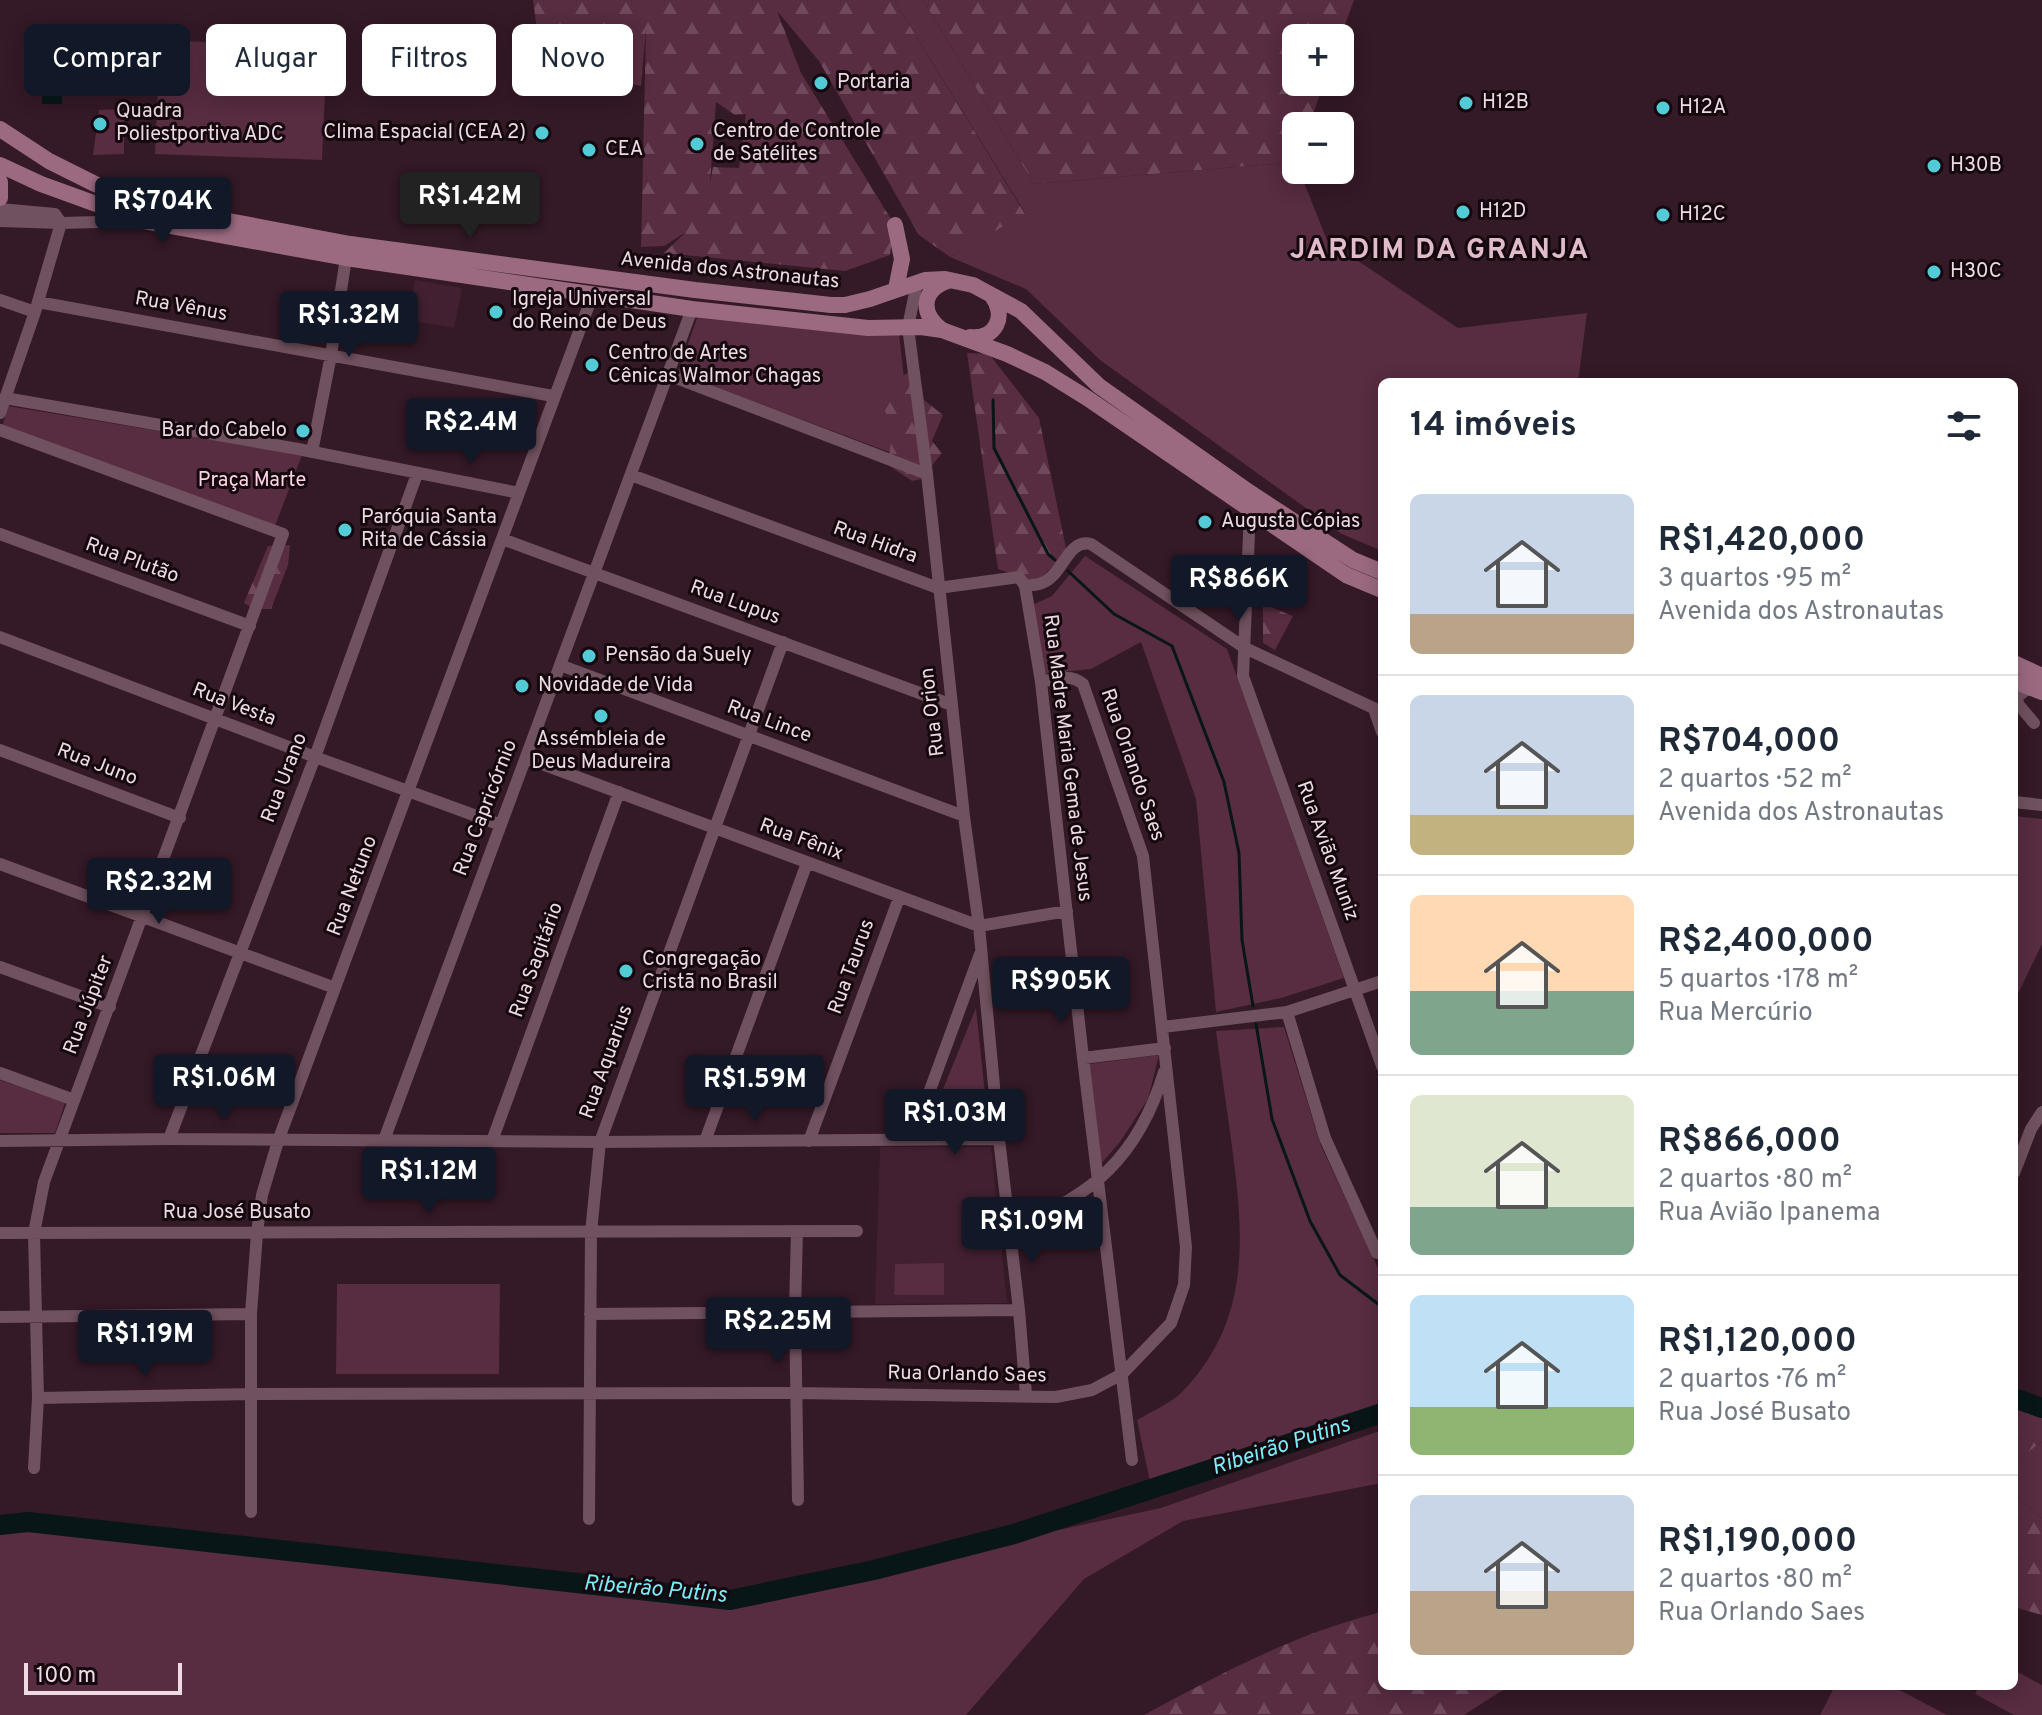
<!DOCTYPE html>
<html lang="pt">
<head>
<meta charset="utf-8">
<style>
  body { margin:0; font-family:Overpass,sans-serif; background:#f6f6f7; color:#1f2937; height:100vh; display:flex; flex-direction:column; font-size:30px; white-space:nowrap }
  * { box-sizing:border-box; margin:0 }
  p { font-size:26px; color:#747a83 }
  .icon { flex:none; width:44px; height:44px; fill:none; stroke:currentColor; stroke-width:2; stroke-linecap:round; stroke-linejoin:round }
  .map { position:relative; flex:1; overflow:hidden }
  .drawer { position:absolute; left:1378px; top:378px; width:640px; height:1312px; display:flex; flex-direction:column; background:#fff; border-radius:12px; box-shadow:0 4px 20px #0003 }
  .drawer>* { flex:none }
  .top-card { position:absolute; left:24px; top:24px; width:760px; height:72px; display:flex; gap:16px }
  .fabs { position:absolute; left:1282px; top:24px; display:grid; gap:16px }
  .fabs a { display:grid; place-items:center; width:72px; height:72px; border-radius:12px; background:#fff; box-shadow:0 4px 20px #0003; font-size:40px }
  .scale { position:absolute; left:24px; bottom:20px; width:158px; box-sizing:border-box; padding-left:8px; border:4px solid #eddae2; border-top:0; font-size:22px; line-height:28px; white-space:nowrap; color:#eddae2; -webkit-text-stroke:6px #14080e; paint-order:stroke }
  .price { position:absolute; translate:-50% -68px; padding:0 18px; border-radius:8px; background:#111827; color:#fff; font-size:26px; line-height:52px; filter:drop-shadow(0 2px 4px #0008) }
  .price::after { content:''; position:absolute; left:50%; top:48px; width:24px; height:18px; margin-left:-12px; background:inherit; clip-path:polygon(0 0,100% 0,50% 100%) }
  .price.on { background:#222; color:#fff }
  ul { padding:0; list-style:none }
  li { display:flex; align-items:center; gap:24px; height:200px; padding:0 32px }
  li+li { border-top:2px solid #e0e1e3 }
  li span { display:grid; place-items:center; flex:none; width:224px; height:160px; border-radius:12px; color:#555 }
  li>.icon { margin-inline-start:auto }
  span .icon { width:96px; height:96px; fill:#fffc; stroke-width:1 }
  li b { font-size:34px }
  h2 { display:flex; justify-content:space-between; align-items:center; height:96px; padding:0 32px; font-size:34px }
  .pill { padding:0 28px; border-radius:12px; background:#fff; box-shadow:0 4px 20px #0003; font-size:28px; line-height:72px }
  .pill.on { background:#111827; color:#fff }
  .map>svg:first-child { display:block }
  .built { fill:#422031 }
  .green { fill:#582c41 }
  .forest { fill:url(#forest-firs); fill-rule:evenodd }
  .water { fill:url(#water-rules) }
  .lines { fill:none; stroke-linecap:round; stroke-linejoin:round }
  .stream { stroke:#081618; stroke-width:3 }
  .river { stroke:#081618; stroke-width:20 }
  .minor { stroke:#70515f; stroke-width:12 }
  .secondary { stroke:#9b6a80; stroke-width:16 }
  .poi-dot { fill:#52cbd7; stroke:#14080e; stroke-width:3 }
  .labels { text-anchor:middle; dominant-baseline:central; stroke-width:6; stroke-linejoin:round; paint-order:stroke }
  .poi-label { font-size:20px; fill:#eddae2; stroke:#14080e; text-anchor:start }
  .street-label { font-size:20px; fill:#eddae2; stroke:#14080e }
  .park-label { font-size:20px; fill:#fdd3e5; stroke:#14080e }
  .water-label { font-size:22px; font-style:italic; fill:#7aedf8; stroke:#14080e }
  .district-label { font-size:28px; font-weight:bold; letter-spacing:2px; fill:#e1bbcb; stroke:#14080e }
</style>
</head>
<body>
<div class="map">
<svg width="2042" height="1715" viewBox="0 0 2042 1715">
  <defs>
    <pattern id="forest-firs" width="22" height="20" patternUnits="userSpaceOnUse" patternTransform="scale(2)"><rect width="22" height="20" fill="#582c41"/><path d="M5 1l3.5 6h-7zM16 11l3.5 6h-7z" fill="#704a5c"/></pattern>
    <pattern id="water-rules" width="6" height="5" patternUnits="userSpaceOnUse" patternTransform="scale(2)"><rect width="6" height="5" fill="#081618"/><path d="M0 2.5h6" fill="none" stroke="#2c3739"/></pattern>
  </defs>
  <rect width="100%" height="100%" fill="#341926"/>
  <path class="built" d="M415,280L462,288L454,328L407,320Z
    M880,1147H991L1007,1303L875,1304Z"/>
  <path class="green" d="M894,0H923L1034,184L1296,162V170H1299L1327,240L1458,328L1587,313L1578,382H1382V551L1342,534L1100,360L1026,289L950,257L1025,213Z
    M77,35H105V77H77Z
    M160,40L327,47L322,160L155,154Z
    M124,109V154L93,155L99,110Z
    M697,318L886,335L899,333L913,461L678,373Z
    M8,406L302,455L275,526L2,428Z
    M1085,556L1227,649L1344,978L1281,998L1216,1012L1196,799L1141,642L1091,669L1043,674L1032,605L1052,596Z
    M2014,816L2042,819V944L2014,1002Z
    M976,1008L989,1132L926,1131Z
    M1284,1027L1321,1146L1378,1268L1382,1267V1405L1150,1482L1137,1420C1152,1411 1172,1403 1184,1390C1251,1319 1244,1236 1232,1147C1227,1109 1221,1070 1216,1031Z
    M1159,1055L1148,1099L1120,1142L1100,1165L1089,1064Z
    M0,1080L65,1103L55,1133H0Z
    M944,1263V1295H894L895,1264Z
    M337,1284H500L499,1374H336Z
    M1382,1430V1483L1183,1521L1084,1579L966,1715H0V1527L40,1524L730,1600L1161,1508Z
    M2042,1442V1518L2014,1496V1462Z
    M2014,1670L2042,1685V1715H2014L1975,1694L1979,1686H2014Z
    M1835,1686H1892L1947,1715H1820Z"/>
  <path class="forest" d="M533,0H894L1025,214L950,257L919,235L819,61L777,11L801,73L894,224L890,255L845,271L664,253L686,232L664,246L641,247L646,30L641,86L567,70L540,52ZM716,102L735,115L746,114L739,168L713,167L710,183Z
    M923,0H1354L1340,38H1296V82H1324L1309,126H1296V162L1034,184Z
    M967,353L989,354L1039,418L1067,553L1036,582L998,569Z
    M919,368L924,400L943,415L932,441L942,453L929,469L926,478L912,481L888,465L891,441L885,429L888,418L881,401L893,380Z
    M290,545L288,565L271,609H254L244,603L268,546Z
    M1263,604L1293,616L1275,650L1263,643Z
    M2014,1398L2042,1408V1442L2014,1462Z
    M2014,1496L2042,1518V1615L2014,1607Z
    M1382,1612V1686H1509L1464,1715H1144C1220,1674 1298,1632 1382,1612Z"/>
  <path class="water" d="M42,66H62V104H42Z"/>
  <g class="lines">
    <path class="stream" d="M993,400L994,448L1048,554L1055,560
      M1068,571L1114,614L1172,646L1224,782L1239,853L1242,940L1253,1006
      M1256,1024L1272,1119L1310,1221L1340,1275L1382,1307"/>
    <path class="river" d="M2014,1398L2042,1408
      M0,1525L28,1522L730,1600L874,1570L1014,1534L1382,1413"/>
    <path class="minor" d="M0,209L55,214L61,223
      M0,221L61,223L136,221
      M917,283L908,327L927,474L964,816L979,926L999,1139L1019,1310L1026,1395
      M0,300L35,312
      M38,302L553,396
      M668,375L927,474
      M5,398L298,449L519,493
      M0,413L35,312L61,223
      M0,430L283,534L44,1182L34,1233L38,1398L34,1468
      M312,452L331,355L346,258
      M631,475L938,588L1019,577L1025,586C1031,585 1039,585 1044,582C1063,574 1068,538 1091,544L1245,648L1382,712
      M1250,510L1243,676L1382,1066
      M0,534L250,626
      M502,539L952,705
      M1025,586L1041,682L1083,1058L1132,1460
      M0,637L315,757L501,825
      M560,665L964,816
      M1374,709L1382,732
      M2034,723L2018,704L2017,697L2026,690H2036
      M0,750L180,818
      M526,758L979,926L1067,911
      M2014,802L2042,805
      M0,864L335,988
      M0,967L110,1007
      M1287,1012L1325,1138L1377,1253
      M1163,1027L1287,1012L1382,981
      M1083,1058L1165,1048
      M0,1073L74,1100
      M169,1139L315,757L417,474
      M912,1139L980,954
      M384,1140L692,309
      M0,1141L169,1139L600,1142L999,1139
      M492,1141L619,792
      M705,1141L807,863
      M809,1141L899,898
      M2014,1173L2031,1129L2042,1112
      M1010,1227C1092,1199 1139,1155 1164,1072
      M797,1231L795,1311L798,1500
      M0,1233L857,1231
      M590,1314L1019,1310
      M0,1317L251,1314
      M38,1398L252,1394L796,1393L1056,1397L1092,1390L1122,1374L1171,1323L1184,1285L1186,1247L1143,856L1083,684C1071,673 1055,679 1041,682
      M251,1512V1314L257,1233L262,1195L278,1141L593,294
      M589,1519L591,1232L600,1142L783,642"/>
    <path class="secondary" d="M0,129L49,161L95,184L154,207L350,244L695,290L831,305H845L870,299L925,280L945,279L973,285L1021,311L1099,386L1249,492L1353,560L1382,572
      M0,165L41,184L143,221L346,258L692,309L868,328L921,327L942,330L1007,354L1045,372L1087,398L1346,575L1382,590
      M0,182V198
      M895,225L902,259L896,289
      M942,330C920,314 921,290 948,281
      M970,337C996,340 1007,315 992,296
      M2014,663L2042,676
      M2014,681L2042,692"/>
  </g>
  <g class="poi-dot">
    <circle cx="821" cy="83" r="8"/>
    <circle cx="1466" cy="103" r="8"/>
    <circle cx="1663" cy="108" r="8"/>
    <circle cx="100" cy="124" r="8"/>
    <circle cx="542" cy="133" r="8"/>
    <circle cx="697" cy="144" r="8"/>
    <circle cx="589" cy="150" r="8"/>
    <circle cx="1934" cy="166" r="8"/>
    <circle cx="1463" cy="212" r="8"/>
    <circle cx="1663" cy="215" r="8"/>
    <circle cx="1934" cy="272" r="8"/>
    <circle cx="496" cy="312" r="8"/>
    <circle cx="592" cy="365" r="8"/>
    <circle cx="303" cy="431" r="8"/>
    <circle cx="1205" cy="522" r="8"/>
    <circle cx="345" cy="530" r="8"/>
    <circle cx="589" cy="656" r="8"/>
    <circle cx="522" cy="686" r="8"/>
    <circle cx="601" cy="716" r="8"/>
    <circle cx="626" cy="971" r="8"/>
  </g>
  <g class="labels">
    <g class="poi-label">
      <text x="837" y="83">Portaria</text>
      <text x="1482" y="103">H12B</text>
      <text x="1679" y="108">H12A</text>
      <text x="116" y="112">Quadra<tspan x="116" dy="23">Poliestportiva ADC</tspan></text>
      <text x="713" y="132">Centro de Controle<tspan x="713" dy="23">de Satélites</tspan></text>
      <text x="526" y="133" text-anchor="end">Clima Espacial (CEA 2)</text>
      <text x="605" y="150">CEA</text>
      <text x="1950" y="166">H30B</text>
      <text x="1479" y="212">H12D</text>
      <text x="1679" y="215">H12C</text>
      <text x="1950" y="272">H30C</text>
      <text x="512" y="300">Igreja Universal<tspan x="512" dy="23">do Reino de Deus</tspan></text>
      <text x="608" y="354">Centro de Artes<tspan x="608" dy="23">Cênicas Walmor Chagas</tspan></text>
      <text x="287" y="431" text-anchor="end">Bar do Cabelo</text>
      <text x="361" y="518">Paróquia Santa<tspan x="361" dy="23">Rita de Cássia</tspan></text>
      <text x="1221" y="522">Augusta Cópias</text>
      <text x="605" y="656">Pensão da Suely</text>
      <text x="538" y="686">Novidade de Vida</text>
      <text x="601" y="740" text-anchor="middle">Assémbleia de<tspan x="601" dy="23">Deus Madureira</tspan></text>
      <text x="642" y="960">Congregação<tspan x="642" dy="23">Cristã no Brasil</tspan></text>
    </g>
    <g class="street-label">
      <text transform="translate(730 271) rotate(6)">Avenida dos Astronautas</text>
      <text transform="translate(181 307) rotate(10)">Rua Vênus</text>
      <text transform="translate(875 543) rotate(20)">Rua Hidra</text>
      <text transform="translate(132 561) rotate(20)">Rua Plutão</text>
      <text transform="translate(735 603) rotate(20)">Rua Lupus</text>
      <text transform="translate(234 705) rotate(21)">Rua Vesta</text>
      <text transform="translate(933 712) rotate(-97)">Rua Orion</text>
      <text transform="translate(769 722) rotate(20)">Rua Lince</text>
      <text transform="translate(1067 758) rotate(83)">Rua Madre Maria Gema de Jesus</text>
      <text transform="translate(97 765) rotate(21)">Rua Juno</text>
      <text transform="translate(1132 765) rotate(71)">Rua Orlando Saes</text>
      <text transform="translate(285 778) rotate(-69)">Rua Urano</text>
      <text transform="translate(486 808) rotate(-69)">Rua Capricórnio</text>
      <text transform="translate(801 840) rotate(20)">Rua Fênix</text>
      <text transform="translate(1327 851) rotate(70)">Rua Avião Muniz</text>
      <text transform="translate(353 886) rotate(-69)">Rua Netuno</text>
      <text transform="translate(537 960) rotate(-70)">Rua Sagitário</text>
      <text transform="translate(852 967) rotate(-70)">Rua Taurus</text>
      <text transform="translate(89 1005) rotate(-69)">Rua Júpiter</text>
      <text transform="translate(607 1062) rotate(-70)">Rua Aquarius</text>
      <text x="237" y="1213">Rua José Busato</text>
      <text transform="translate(967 1375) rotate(1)">Rua Orlando Saes</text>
    </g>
    <g class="park-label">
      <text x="252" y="481">Praça Marte</text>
    </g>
    <g class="water-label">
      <text transform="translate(1281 1447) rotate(-18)">Ribeirão Putins</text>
      <text transform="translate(655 1590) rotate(5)">Ribeirão Putins</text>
    </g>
    <g class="district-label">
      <text x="1440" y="251">JARDIM DA GRANJA</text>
    </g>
  </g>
</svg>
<div class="fabs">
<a>+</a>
<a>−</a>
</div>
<div class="scale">100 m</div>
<b class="price on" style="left:470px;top:240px">R$1.42M</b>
<b class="price" style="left:163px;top:245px">R$704K</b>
<b class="price" style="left:349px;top:359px">R$1.32M</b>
<b class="price" style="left:471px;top:466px">R$2.4M</b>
<b class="price" style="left:1239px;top:623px">R$866K</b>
<b class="price" style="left:159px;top:926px">R$2.32M</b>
<b class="price" style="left:1061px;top:1025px">R$905K</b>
<b class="price" style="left:224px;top:1122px">R$1.06M</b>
<b class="price" style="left:755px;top:1123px">R$1.59M</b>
<b class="price" style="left:955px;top:1157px">R$1.03M</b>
<b class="price" style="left:429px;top:1215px">R$1.12M</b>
<b class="price" style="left:1032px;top:1265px">R$1.09M</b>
<b class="price" style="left:778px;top:1365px">R$2.25M</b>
<b class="price" style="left:145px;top:1378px">R$1.19M</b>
<div class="top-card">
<a class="pill on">Comprar</a>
<a class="pill">Alugar</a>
<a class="pill">Filtros</a>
<a class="pill">Novo</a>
</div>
<section class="drawer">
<h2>14 imóveis<svg class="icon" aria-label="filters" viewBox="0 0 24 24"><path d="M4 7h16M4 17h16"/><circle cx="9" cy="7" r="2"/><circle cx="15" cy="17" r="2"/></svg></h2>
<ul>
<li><span style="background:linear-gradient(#c9d6e8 75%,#b9a48a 0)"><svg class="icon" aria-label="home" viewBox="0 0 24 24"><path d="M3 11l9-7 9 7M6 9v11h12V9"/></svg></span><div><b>R$1,420,000</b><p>3 quartos · 95 m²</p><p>Avenida dos Astronautas</p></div></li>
<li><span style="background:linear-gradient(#c9d6e8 75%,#c2b280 0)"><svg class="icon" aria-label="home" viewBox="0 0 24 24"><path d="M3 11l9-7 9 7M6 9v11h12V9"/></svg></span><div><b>R$704,000</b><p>2 quartos · 52 m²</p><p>Avenida dos Astronautas</p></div></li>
<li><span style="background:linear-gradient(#ffd9b3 60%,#7fa58c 0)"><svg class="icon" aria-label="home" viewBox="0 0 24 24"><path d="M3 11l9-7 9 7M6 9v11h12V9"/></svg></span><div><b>R$2,400,000</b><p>5 quartos · 178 m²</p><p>Rua Mercúrio</p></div></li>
<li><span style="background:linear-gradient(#dfe7d0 70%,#7fa58c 0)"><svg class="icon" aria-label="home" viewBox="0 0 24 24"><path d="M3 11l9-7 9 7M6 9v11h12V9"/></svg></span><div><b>R$866,000</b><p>2 quartos · 80 m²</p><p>Rua Avião Ipanema</p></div></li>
<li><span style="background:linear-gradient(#bfe0f5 70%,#8fb573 0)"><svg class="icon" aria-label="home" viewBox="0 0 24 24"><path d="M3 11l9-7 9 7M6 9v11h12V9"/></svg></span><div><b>R$1,120,000</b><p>2 quartos · 76 m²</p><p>Rua José Busato</p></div></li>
<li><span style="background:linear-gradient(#c9d6e8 60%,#b9a48a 0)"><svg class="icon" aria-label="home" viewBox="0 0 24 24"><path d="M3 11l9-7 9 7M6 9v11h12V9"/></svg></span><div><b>R$1,190,000</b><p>2 quartos · 80 m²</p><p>Rua Orlando Saes</p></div></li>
</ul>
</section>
</div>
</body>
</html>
